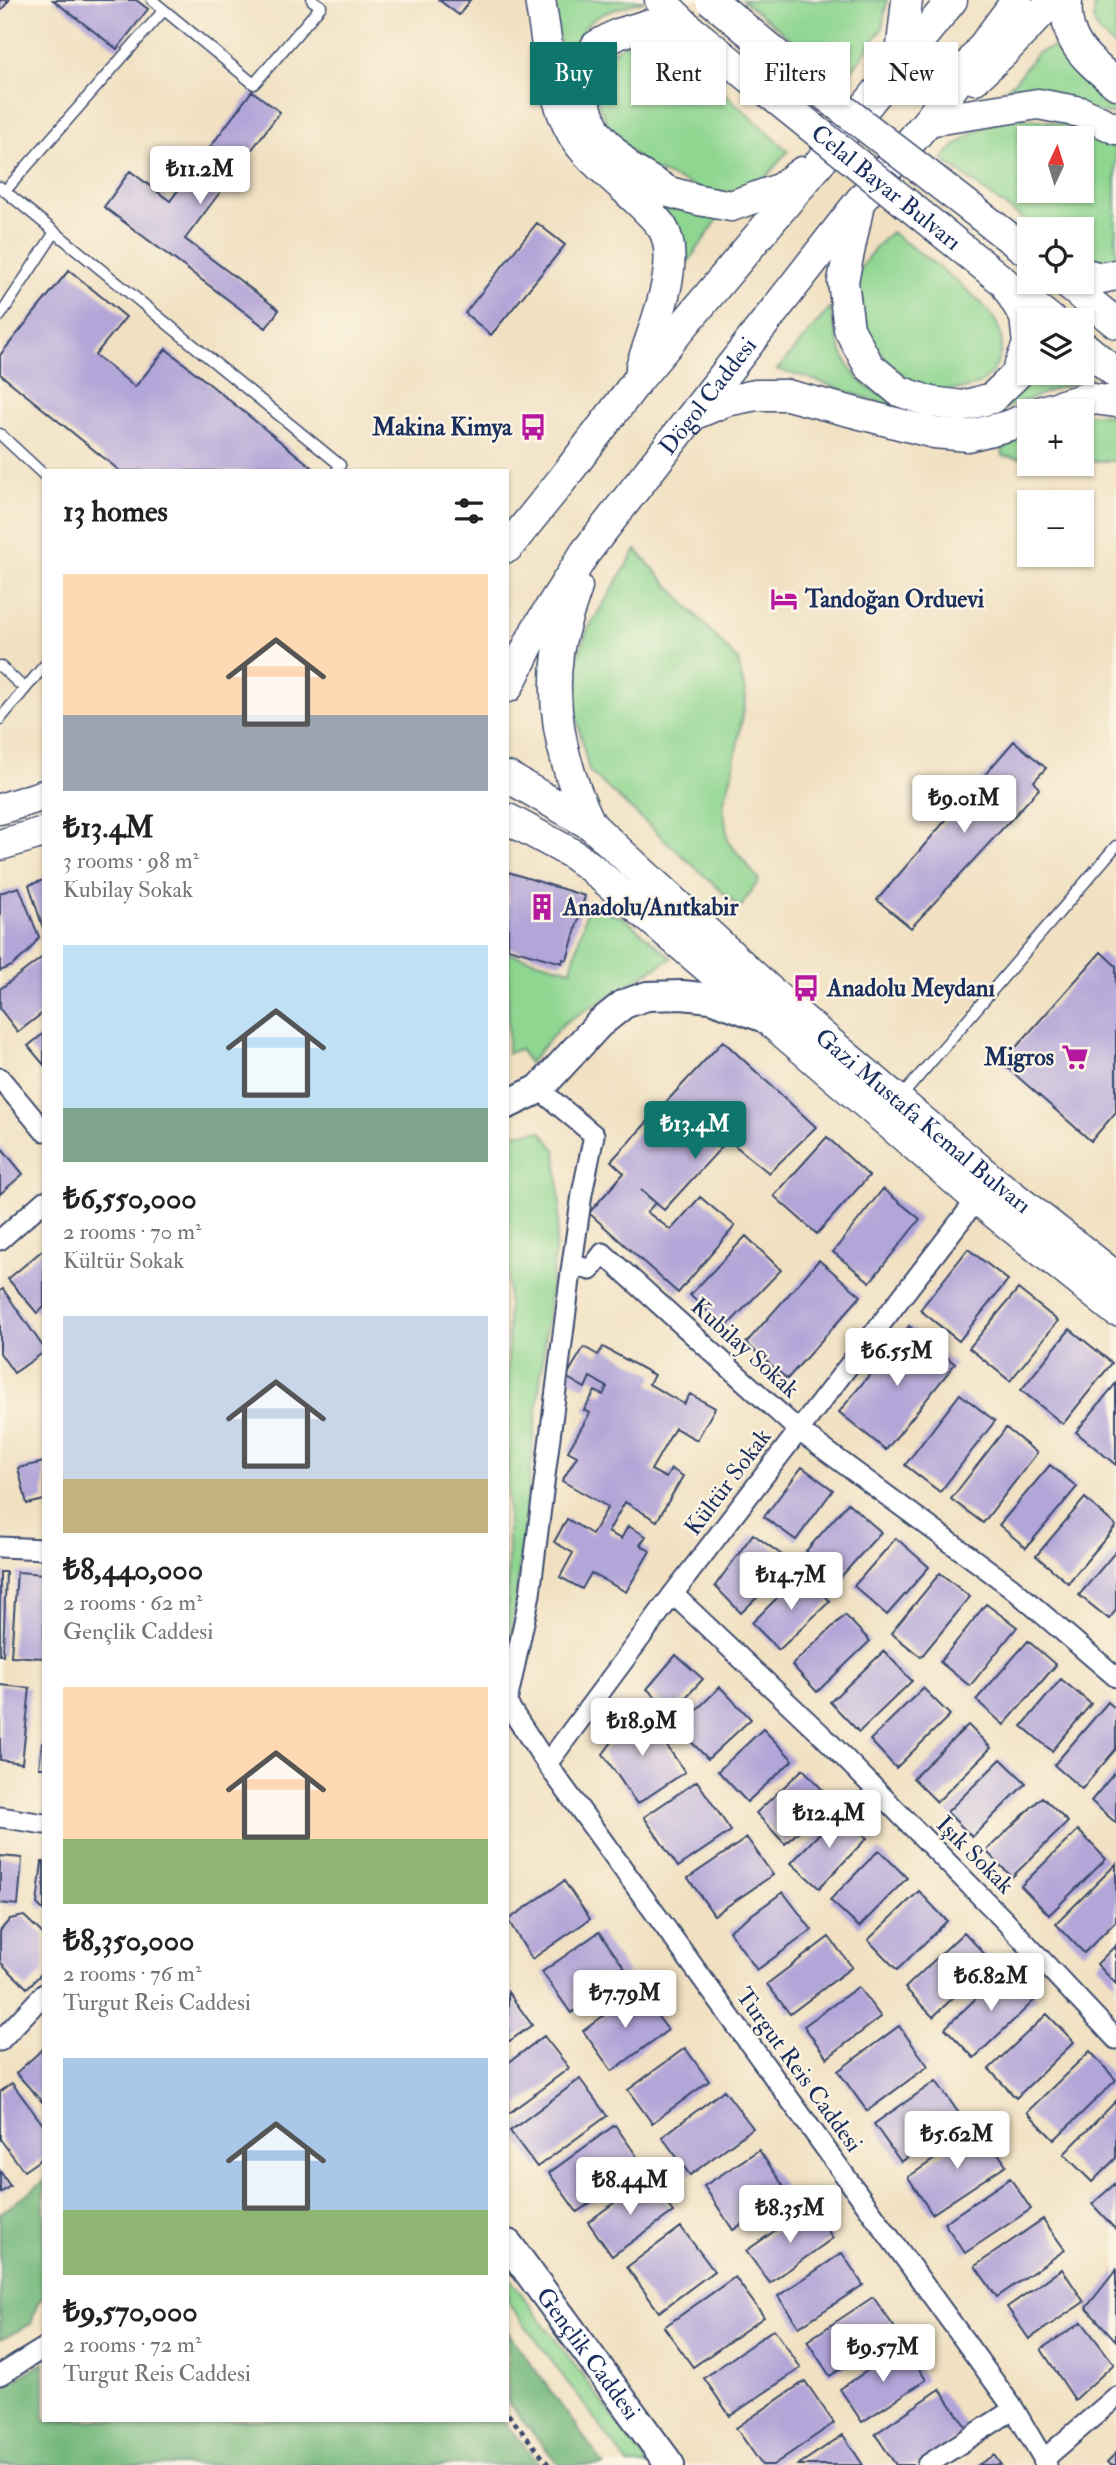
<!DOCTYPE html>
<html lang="en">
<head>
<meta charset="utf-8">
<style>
  body { margin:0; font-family:"IM FELL Double Pica",serif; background:#f6f6f6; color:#222; height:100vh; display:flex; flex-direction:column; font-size:26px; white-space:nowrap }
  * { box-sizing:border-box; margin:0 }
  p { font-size:23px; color:#767676 }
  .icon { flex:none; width:38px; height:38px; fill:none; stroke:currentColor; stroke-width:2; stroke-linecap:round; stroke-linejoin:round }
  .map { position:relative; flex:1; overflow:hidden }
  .panel { position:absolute; left:42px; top:469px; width:467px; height:1953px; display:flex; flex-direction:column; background:#fff; border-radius:0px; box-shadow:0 2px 5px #0004 }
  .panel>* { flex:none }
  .guide { position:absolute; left:530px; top:42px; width:480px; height:63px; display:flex; gap:14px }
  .needle { width:46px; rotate:4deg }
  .buttons { position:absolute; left:1017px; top:126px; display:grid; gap:14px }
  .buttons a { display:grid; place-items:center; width:77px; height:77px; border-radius:0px; background:#fff; box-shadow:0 2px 5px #0004; font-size:35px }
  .price { position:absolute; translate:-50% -60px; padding:0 16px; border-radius:7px; background:#fff; color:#222; font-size:23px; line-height:46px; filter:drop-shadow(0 2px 4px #0008) }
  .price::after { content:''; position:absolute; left:50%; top:42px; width:21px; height:16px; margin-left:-10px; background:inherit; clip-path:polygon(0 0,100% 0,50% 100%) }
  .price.selected { background:#0f766e; color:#fff }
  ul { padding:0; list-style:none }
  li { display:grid; align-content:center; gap:14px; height:371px; padding:0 21px }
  li span { display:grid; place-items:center; height:217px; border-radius:0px; color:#555 }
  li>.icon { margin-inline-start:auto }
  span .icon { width:126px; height:126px; fill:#fffc; stroke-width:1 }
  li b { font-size:30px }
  h2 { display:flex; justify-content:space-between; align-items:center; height:84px; padding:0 21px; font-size:30px }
  .tag { padding:0 24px; border-radius:0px; background:#fff; box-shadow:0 2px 5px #0004; font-size:24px; line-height:63px }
  .tag.selected { background:#0f766e; color:#fff }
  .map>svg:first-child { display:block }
  .green { fill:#8fd691; stroke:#558278; stroke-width:2; fill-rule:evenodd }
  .forest { fill:#73b77b; stroke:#47736c; stroke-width:2 }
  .building { fill:#b2a5d8 }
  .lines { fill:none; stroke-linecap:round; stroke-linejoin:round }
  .lane-casing { stroke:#3b4a6d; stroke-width:13 }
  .street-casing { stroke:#3b4a6d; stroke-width:23 }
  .secondary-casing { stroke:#3b4a6d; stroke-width:32 }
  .primary-casing { stroke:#3b4a6d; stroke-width:33 }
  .path { stroke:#3b4a6d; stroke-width:4.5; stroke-dasharray:5 5; stroke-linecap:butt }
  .lane { stroke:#fff; stroke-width:10 }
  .street { stroke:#fff; stroke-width:19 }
  .secondary { stroke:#fff; stroke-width:28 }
  .primary { stroke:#fff; stroke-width:30 }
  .primary-bridge-casing { stroke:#3b4a6d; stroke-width:33; stroke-linecap:butt }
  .primary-bridge { stroke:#fff; stroke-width:30 }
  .labels { text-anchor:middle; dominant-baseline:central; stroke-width:5; stroke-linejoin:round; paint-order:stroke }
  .street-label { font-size:24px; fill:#1b2f5e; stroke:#fcf5e5 }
  .poi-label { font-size:24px; font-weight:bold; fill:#1b2f5e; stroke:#fcf5e5; text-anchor:start }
</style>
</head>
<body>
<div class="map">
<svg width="1116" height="2465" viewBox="0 0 1116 2465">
  <rect width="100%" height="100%" fill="#fcf5e5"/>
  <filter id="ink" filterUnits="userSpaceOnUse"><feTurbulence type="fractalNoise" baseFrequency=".0143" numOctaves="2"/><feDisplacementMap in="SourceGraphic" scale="14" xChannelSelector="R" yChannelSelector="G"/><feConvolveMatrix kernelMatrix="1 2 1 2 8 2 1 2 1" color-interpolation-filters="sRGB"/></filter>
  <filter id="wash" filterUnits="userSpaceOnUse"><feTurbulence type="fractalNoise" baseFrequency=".00686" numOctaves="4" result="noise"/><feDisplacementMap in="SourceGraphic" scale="28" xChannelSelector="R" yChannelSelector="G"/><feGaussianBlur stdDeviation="1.57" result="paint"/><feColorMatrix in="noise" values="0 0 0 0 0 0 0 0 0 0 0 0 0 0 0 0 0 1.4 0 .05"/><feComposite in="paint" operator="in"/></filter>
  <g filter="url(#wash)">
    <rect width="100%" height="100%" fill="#f1e1c2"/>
    <path class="green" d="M553,0H646C625,7 595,11 582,31C577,41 574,53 570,63H563Z
      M742,0H887L882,29L844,81Z
      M1096,0H1116V48C1098,32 1089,26 1096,0Z
      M625,44H644L670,52L711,81L788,151L767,176L750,187L732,192L711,193L651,169L623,145L606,121L595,96L598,61Z
      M1055,46L1068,65L1116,108V115L997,96L1015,81L1037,53Z
      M1013,118C1051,119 1085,127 1116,149V262L1097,263L1082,256V229H1036L942,159C965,135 980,126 1013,118ZM1029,138H1082V191H1029Z
      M665,202L723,212L680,274L661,207Z
      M891,232C917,252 982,295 996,322C1003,335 1003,349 997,363C991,378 981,385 966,388C913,399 874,358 861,311C858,300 856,285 859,274C864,258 879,244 891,232Z
      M830,308C836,336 842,365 864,384C875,394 891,400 904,406V411L806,377L777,370Z
      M1082,371L1092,380L1057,388L1005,409L1003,404L1031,373H1082Z
      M1082,414H1104L1116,418V461H1082Z
      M1029,436V459L1003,456L1002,448Z
      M636,550L738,661L746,697L732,774L723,805L728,841L759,880L740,908L589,771L574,706L576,663L587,631Z
      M588,906L623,917L672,958L564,1023L529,1063L520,1049L508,1053V953L571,970Z
      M541,1131L556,1150L560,1205L511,1640H508V1134Z
      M508,2276L649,2465H629L508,2302Z"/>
    <path class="forest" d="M44,2181V2297L38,2302L31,2324L0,2340V2214Z
      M508,2332L604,2465H559L508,2403Z
      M44,2362V2420H503L540,2465H0V2392L2,2388Z"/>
    <g id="blocks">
      <path class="building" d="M0,0H9L0,12Z
        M53,0H136L148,9L117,49Z
        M439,0H470L459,15Z
        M252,91L280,112L185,239L279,310L266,328L104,207L130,171L170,201Z
        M537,223L565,245L491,335L465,313Z
        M69,270L126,317L95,355L135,387L166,349L313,468L311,471H120L0,374V355Z
        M1014,741L1046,768L1034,781L1039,789L911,928L877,900Z
        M508,872L585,896L567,960L563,959L562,963L508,948Z
        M44,880V928H43L29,885Z
        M19,887L39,937L28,952L12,966L0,971V893Z
        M1101,952L1116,966V1112L1091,1141L1002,1063Z
        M44,956V1012L18,1032L0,1009V989Z
        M44,1033V1065L28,1046Z
        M723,1041L816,1127L769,1173L728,1140L664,1210L641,1190L655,1203L647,1212L671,1230L700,1197L735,1226L678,1293L589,1213L624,1173L611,1161Z
        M827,1137L869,1176L817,1234L774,1196Z
        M0,1146L23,1174L0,1194Z
        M883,1189L920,1219L870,1282L833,1252Z
        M746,1236L781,1270L725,1328L690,1295Z
        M44,1249V1307L37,1313L8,1279Z
        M968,1249L1008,1280L959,1341L920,1310Z
        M819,1260L861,1296L787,1379L746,1343Z
        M3,1289L44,1348V1352L14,1373L0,1353V1291Z
        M1018,1289L1058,1321L1010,1381L969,1348Z
        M909,1326L955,1364L886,1450L839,1412Z
        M1070,1329L1112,1363L1063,1424L1021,1390Z
        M584,1347L598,1355L603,1347L654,1375L649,1384L684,1404L690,1394L715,1408L697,1440L675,1428L651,1470L666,1478L671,1469L683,1476L657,1521L625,1502L608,1532L621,1539L628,1526L646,1536L640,1545L650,1551L626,1592L591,1573L582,1589L560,1577L573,1553L554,1542L567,1519L592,1534L608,1507L562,1481L577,1456L568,1451L590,1413L584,1410L595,1391L603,1395L607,1387L590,1377L585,1388L566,1377Z
        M1116,1383V1465L1076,1432Z
        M960,1394L995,1421L940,1492L905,1465Z
        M1006,1428L1037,1453L983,1523L951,1499Z
        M44,1462V1500L27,1504L18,1468Z
        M1050,1465L1077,1487L1026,1548L999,1525Z
        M802,1467L833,1490L796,1540L764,1517Z
        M1085,1498L1116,1526L1068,1583L1036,1556Z
        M848,1503L881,1532L839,1579L806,1551Z
        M753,1534L793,1563L741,1613L715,1586Z
        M896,1538L929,1567L887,1615L854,1586Z
        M1116,1551V1610L1109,1619L1079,1595Z
        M0,1572H6L3,1655H0Z
        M17,1572L44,1574V1658L11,1656Z
        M802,1573L830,1601L779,1650L752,1623Z
        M940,1573L970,1597L921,1657L891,1633Z
        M986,1604L1017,1627L970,1686L940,1662Z
        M845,1615L870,1641L817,1692L792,1665Z
        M1028,1641L1056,1665L1004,1725L976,1700Z
        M884,1651L912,1681L859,1732L830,1702Z
        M676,1655L703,1679L672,1712L647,1689Z
        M1061,1679L1091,1704L1052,1751L1022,1726Z
        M0,1685L30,1688L22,1763L0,1760Z
        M720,1687L751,1719L708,1759L678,1728Z
        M923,1688L950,1715L896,1768L870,1740Z
        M1108,1702L1116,1709V1749L1082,1789L1054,1765Z
        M639,1706L685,1772L637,1804L603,1754Z
        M968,1725L991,1748L937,1802L913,1778Z
        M763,1729L793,1760L747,1802L718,1771Z
        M42,1743H44V1768H39Z
        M1001,1759L1026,1783L972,1837L947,1812Z
        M803,1769L832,1800L785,1844L756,1813Z
        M1116,1771V1823L1091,1801Z
        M697,1781L731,1831L678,1867L644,1817Z
        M1042,1797L1068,1822L1012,1877L986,1851Z
        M840,1812L867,1838L819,1888L791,1863Z
        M1078,1830L1106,1859L1049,1915L1021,1886Z
        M747,1838L773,1875L714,1915L688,1878Z
        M879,1850L907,1878L859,1927L830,1900Z
        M0,1856L22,1858L18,1905L0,1903Z
        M42,1862H44V1911L37,1904Z
        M1116,1864V1921L1084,1953L1056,1924Z
        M564,1881L590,1919L532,1959L508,1920Z
        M919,1891L947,1921L897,1970L868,1940Z
        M783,1892L812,1930L757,1970L729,1931Z
        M24,1916L44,1935V1971L27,1988L0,1962V1931L10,1919Z
        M599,1932L628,1973L571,2013L542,1972Z
        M964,1932L991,1961L933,2017L905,1988Z
        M829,1937L852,1967L790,2014L767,1984Z
        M1116,1945V1984L1097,1964Z
        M1008,1968L1037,1998L974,2058L945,2028Z
        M858,1987L881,2017L827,2058L804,2026Z
        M638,1990L668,2030L612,2071L583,2031Z
        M508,1992L532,2025L508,2042Z
        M1047,2014L1074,2042L1016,2098L989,2069Z
        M899,2026L928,2066L867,2111L838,2071Z
        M544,2036L569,2068L508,2114V2063Z
        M44,2048V2104L16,2073Z
        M685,2048L709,2081L652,2123L628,2090Z
        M1090,2051L1116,2080L1054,2140L1027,2112Z
        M580,2079L607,2116L537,2167L510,2131Z
        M936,2081L963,2119L901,2162L874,2124Z
        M12,2083L44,2126V2157L24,2171L0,2139V2092Z
        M724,2090L753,2128L690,2175L662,2137Z
        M1116,2101V2158L1092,2182L1064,2154Z
        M615,2125L643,2165L577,2212L549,2173Z
        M981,2128L1006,2165L932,2214L908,2177Z
        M759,2150L788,2193L733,2230L704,2186Z
        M0,2171L10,2186L0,2193Z
        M648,2178L673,2212L612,2256L588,2222Z
        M1010,2178L1031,2209L965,2253L944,2223Z
        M1116,2183V2230L1092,2204Z
        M810,2206L833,2238L770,2283L746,2251Z
        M1043,2219L1065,2250L997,2297L975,2266Z
        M681,2227L714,2271L659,2312L627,2267Z
        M842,2253L863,2285L799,2327L778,2296Z
        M1062,2269L1084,2302L1029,2339L1007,2307Z
        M1116,2270V2341L1086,2308Z
        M735,2277L764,2317L693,2367L664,2327Z
        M873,2297L897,2331L830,2376L807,2341Z
        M1082,2322L1114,2364L1075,2400L1041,2349Z
        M774,2329L801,2368L730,2416L704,2378Z
        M904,2346L926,2380L862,2422L840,2389Z
        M805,2381L834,2423L773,2465H762L736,2428Z
        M940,2389L968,2430L917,2465H896L875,2434Z
        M843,2435L863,2465H798Z
        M1116,2453V2465H1110L1107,2462Z
        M994,2455L1001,2465H978Z"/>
    </g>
  </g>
  <g filter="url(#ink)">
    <use href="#blocks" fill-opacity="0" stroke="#3b4a6d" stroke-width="2"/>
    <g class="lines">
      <defs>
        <path id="lane" d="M152,0L254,84L321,6L312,0
          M0,187L340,465L337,471
          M5,191L164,10
          M0,316L55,232
          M0,434L44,475
          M0,666L25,689
          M0,719L44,666
          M901,1097L1116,846"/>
        <path id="street" d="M0,1078L44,1131
          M539,1089L594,1135L582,1194L572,1264L590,1270L603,1253L798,1430L1011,1587L1116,1677
          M0,1240L44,1201
          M0,1547L44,1549
          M673,1594L824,1737L1004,1920L1116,2039
          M508,1697L530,1594L572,1264
          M508,1705L547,1764L1014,2409L1047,2465
          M547,1764L673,1594L977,1199
          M0,1817L44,1824
          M0,2041L44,1994
          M0,2375L44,2348
          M1043,2460L1116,2397
          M927,2465L1014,2409"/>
        <g id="secondary">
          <path d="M508,1104L539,1089L599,1024L624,1004L647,996L682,995L711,998L762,1017"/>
          <path id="s1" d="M508,2244L670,2465"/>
        </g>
        <g id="primary">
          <path d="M540,0C548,44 550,95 573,135C586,156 607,172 625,189C637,201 652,213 662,227C684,260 652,332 641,367"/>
          <path d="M660,0L695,34"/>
          <path d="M1067,0C1063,42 1087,59 1116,84"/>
          <path d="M697,35L672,28L647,25L618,34L596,46L583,72L584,103L596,132L629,168L669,192L699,200L731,206L779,189L802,172"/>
          <path d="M900,64L907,0"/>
          <path d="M975,79L1004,52L1053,0"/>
          <path d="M928,121L1038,104L1081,112L1116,129"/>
          <path d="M858,209L843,281L849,329L869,366L899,391L931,402L963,406L992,398L1016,375L1028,344L1025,317L1004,282"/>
          <path d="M1082,273L1101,278L1116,275"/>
          <path d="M1065,282L1116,323"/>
          <path d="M1015,291L1051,320"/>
          <path d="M1082,345L1116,373"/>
          <path d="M1042,411L1086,398L1116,402"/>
          <path d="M695,414L726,401L756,395H787L934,433L968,436L1011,425L1029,417"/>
          <path d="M508,547L562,480L637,381L827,154L952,0"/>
          <path d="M577,587C570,609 561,631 558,654C550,714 565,772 591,825"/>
          <path id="s2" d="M508,687L536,630L585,553L860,201L928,121L1017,0"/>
          <path id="s3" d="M508,777L591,825L781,1001L991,1179L1116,1277"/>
          <path d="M0,809L44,795"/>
          <path d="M508,819L571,853L589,866L977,1199L1116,1311"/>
          <path d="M0,845L44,832"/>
        </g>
      </defs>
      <use href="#lane" class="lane-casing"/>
      <use href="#street" class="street-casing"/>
      <use href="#secondary" class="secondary-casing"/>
      <use href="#primary" class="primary-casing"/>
      <path class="path" d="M508,2414L549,2465"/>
      <use href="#lane" class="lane"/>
      <use href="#street" class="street"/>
      <use href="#secondary" class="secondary"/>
      <use href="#primary" class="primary"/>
      <defs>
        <g id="primary-bridge">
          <path d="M711,0L830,99L1029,253"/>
          <path id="s4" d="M697,35L1004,282"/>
        </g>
      </defs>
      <use href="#primary-bridge" class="primary-bridge-casing"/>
      <use href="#primary-bridge" class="primary-bridge"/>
    </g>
  </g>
  <defs>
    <symbol id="bus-bare" viewBox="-9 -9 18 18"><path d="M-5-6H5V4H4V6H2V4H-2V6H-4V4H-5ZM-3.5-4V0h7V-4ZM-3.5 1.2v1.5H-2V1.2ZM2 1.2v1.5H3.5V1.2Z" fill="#b5179e" stroke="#fcf5e5" stroke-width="2.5" paint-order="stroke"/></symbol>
    <symbol id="hotel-bare" viewBox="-9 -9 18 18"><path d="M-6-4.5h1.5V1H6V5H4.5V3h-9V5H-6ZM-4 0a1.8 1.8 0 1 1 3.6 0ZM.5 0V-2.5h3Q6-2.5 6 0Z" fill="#b5179e" stroke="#fcf5e5" stroke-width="2.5" paint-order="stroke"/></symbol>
    <symbol id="building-bare" viewBox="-9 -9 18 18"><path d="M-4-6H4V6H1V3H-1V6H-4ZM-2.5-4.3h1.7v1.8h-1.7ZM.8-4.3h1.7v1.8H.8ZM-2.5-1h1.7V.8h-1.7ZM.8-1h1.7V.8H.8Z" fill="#b5179e" stroke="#fcf5e5" stroke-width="2.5" paint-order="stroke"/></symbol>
    <symbol id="supermarket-bare" viewBox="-9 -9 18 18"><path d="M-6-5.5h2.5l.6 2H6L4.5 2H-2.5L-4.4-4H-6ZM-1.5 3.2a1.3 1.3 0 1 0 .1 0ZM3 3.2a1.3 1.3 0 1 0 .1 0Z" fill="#b5179e" stroke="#fcf5e5" stroke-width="2.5" paint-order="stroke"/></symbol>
  </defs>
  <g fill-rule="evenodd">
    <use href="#bus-bare" x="514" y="408" width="38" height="38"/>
    <use href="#hotel-bare" x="765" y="580" width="38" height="38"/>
    <use href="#building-bare" x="523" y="888" width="38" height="38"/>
    <use href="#bus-bare" x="787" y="969" width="38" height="38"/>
    <use href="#supermarket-bare" x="1056" y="1038" width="38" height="38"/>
  </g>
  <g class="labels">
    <g class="street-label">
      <text stroke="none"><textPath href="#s4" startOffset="243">Celal Bayar Bulvarı</textPath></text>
      <text stroke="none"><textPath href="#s2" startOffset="354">Dögol Caddesi</textPath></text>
      <text stroke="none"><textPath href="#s3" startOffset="541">Gazi Mustafa Kemal Bulvarı</textPath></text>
      <text transform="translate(745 1348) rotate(42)">Kubilay Sokak</text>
      <text transform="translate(728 1482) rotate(-53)">Kültür Sokak</text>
      <text transform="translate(975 1855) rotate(45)">Işık Sokak</text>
      <text transform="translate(799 2070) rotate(54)">Turgut Reis Caddesi</text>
      <text stroke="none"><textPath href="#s1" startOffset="136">Gençlik Caddesi</textPath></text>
    </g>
    <g class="poi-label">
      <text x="512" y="427" text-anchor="end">Makina Kimya</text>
      <text x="805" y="599">Tandoğan Orduevi</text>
      <text x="563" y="907">Anadolu/Anıtkabir</text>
      <text x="827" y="988">Anadolu Meydanı</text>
      <text x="1054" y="1057" text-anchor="end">Migros</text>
    </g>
  </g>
</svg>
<div class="buttons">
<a><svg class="needle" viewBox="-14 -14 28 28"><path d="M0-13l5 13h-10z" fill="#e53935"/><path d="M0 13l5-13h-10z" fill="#767676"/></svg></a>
<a><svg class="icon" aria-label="locate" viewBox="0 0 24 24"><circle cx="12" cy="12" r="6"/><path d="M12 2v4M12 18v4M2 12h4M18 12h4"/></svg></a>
<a><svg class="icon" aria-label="layers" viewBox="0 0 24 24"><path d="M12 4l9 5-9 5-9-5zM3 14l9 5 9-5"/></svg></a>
<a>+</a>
<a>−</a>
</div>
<b class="price" style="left:200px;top:206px">₺11.2M</b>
<b class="price" style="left:964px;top:835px">₺9.01M</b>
<b class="price selected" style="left:695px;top:1161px">₺13.4M</b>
<b class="price" style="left:897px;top:1388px">₺6.55M</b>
<b class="price" style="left:791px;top:1612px">₺14.7M</b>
<b class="price" style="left:642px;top:1758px">₺18.9M</b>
<b class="price" style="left:829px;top:1850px">₺12.4M</b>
<b class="price" style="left:991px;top:2013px">₺6.82M</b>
<b class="price" style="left:625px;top:2030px">₺7.79M</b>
<b class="price" style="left:957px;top:2171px">₺5.62M</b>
<b class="price" style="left:630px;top:2217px">₺8.44M</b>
<b class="price" style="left:790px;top:2245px">₺8.35M</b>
<b class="price" style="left:883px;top:2384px">₺9.57M</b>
<div class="guide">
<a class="tag selected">Buy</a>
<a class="tag">Rent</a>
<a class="tag">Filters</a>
<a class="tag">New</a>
</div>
<section class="panel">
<h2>13 homes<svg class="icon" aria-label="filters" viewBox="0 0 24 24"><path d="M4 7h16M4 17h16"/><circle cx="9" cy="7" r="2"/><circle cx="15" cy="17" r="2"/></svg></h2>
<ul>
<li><span style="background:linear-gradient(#ffd9b3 65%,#9aa5b1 0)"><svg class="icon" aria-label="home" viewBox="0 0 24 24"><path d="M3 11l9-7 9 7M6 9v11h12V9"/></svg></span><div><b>₺13.4M</b><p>3 rooms · 98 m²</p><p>Kubilay Sokak</p></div></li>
<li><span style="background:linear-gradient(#bfe0f5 75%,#7fa58c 0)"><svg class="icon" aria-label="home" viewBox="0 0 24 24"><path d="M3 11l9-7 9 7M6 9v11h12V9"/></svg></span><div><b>₺6,550,000</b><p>2 rooms · 70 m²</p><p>Kültür Sokak</p></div></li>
<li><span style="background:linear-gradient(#c9d6e8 75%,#c2b280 0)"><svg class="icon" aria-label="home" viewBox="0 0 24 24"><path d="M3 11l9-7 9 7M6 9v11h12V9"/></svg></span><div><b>₺8,440,000</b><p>2 rooms · 62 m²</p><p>Gençlik Caddesi</p></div></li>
<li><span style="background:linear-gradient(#ffd9b3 70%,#8fb573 0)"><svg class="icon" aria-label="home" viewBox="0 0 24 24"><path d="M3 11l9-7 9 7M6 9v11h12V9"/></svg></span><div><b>₺8,350,000</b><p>2 rooms · 76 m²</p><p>Turgut Reis Caddesi</p></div></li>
<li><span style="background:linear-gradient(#a9c7e8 70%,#8fb573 0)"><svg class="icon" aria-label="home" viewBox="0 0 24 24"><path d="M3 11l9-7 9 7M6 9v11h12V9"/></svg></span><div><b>₺9,570,000</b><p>2 rooms · 72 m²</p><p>Turgut Reis Caddesi</p></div></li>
</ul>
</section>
</div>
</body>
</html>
